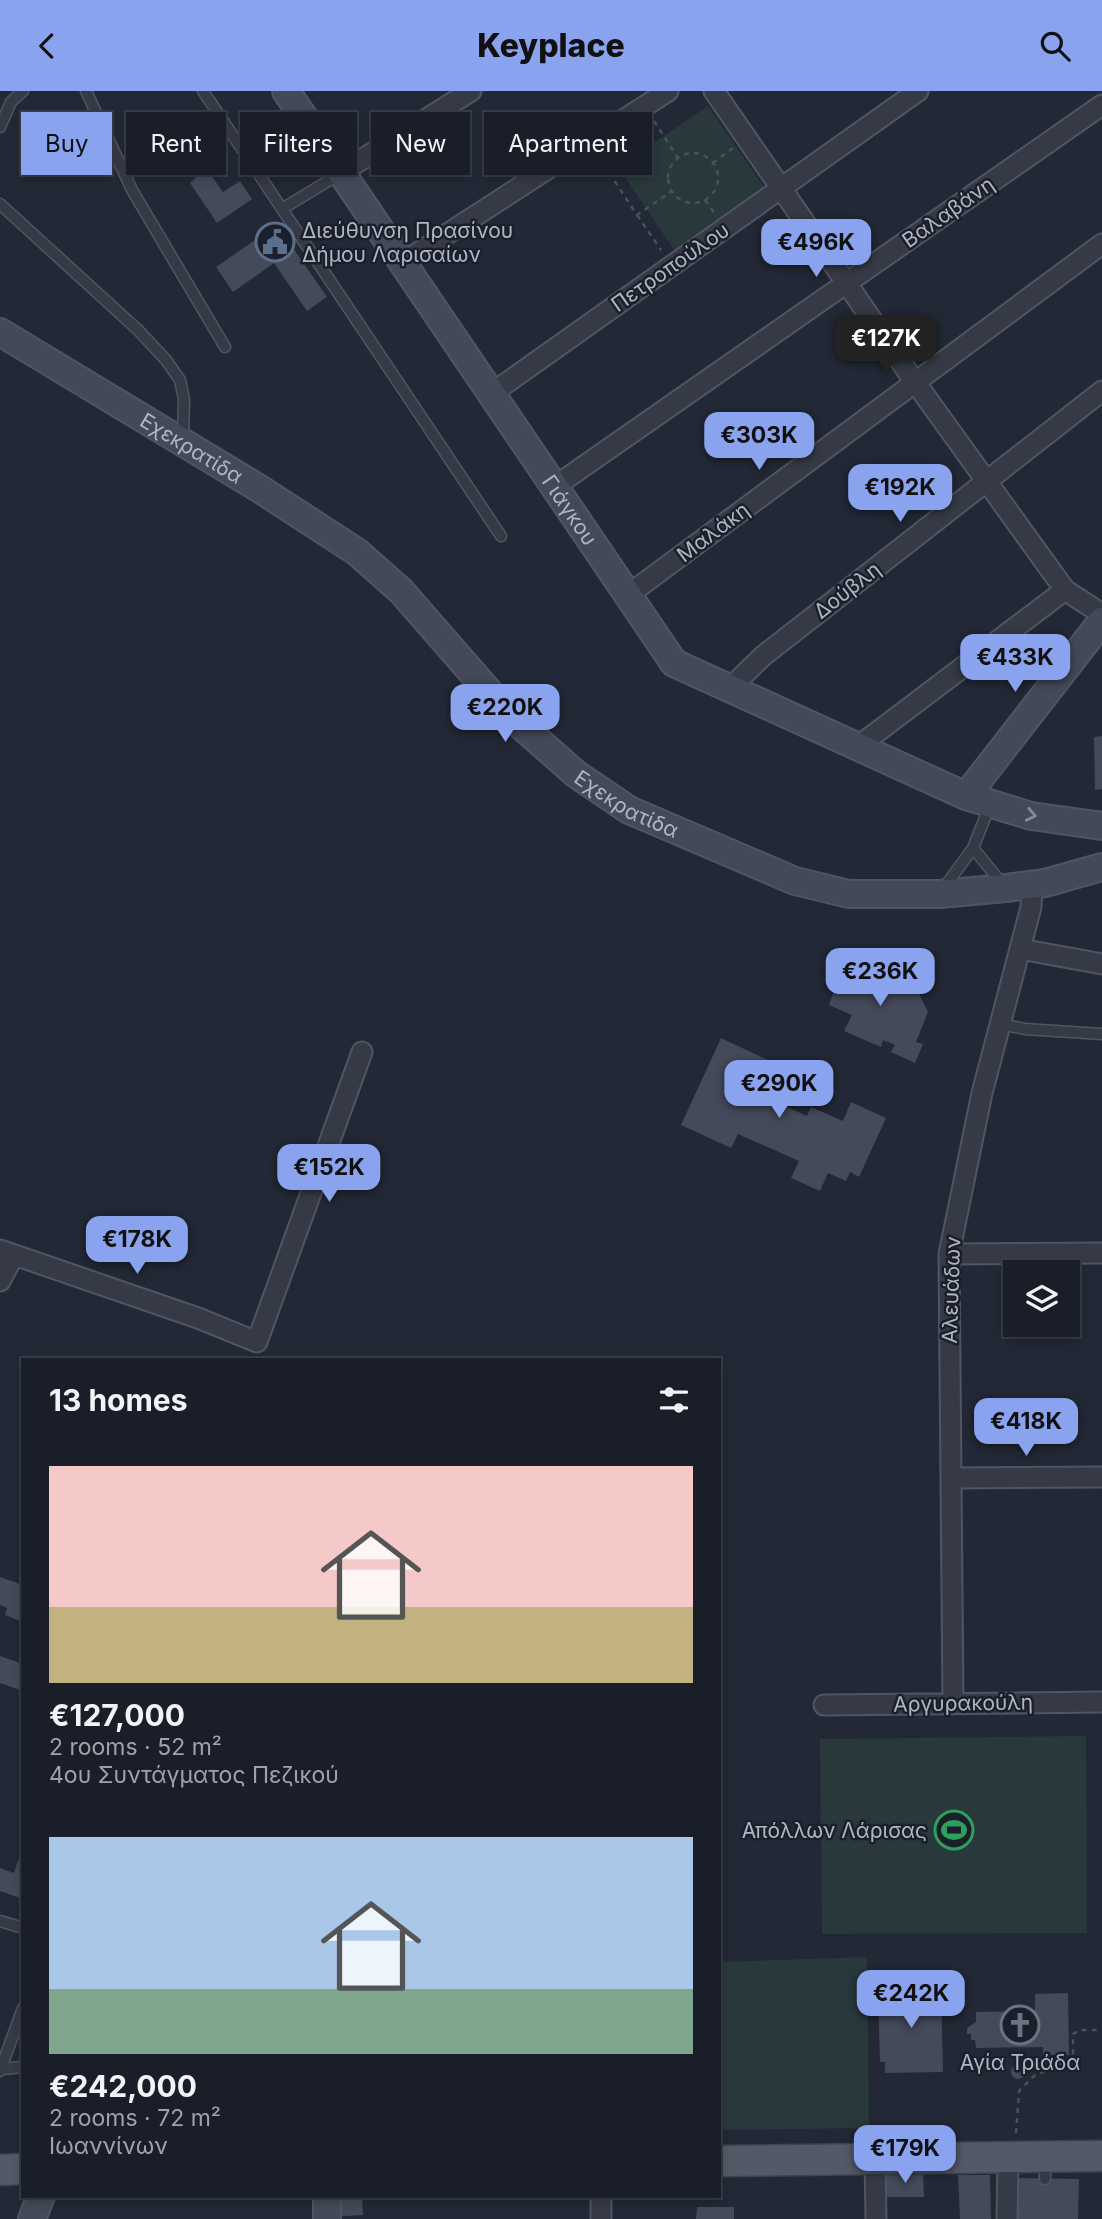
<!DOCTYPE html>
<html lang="en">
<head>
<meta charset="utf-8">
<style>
  body { margin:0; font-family:Inter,sans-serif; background:#232730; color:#f1f3f6; height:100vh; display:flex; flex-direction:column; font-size:26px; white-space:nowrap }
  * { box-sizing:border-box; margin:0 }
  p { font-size:23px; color:#9fa2a8 }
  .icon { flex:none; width:38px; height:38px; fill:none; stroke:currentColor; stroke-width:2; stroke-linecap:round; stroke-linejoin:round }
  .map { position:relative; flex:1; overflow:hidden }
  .drawer { position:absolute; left:21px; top:1267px; width:700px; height:840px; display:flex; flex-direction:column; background:#1a1e28; border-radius:0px; box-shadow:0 4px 10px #0003,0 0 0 2px #383c45 }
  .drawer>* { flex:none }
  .guide { position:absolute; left:21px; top:21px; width:700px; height:63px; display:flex; gap:14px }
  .tools { position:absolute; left:1003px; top:1169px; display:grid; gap:14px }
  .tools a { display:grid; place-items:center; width:77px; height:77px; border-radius:0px; background:#1a1e28; box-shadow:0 4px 10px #0003,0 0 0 2px #383c45; font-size:35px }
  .price { position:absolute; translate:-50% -60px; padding:0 16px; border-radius:14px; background:#8aa3ee; color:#111; font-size:23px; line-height:46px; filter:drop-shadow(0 2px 4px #0008) }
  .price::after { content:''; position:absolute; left:50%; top:42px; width:21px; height:16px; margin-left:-10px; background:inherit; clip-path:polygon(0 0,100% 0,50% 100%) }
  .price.active { background:#222; color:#fff }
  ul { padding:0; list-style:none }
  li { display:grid; align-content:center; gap:14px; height:371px; padding:0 28px }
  li span { display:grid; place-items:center; height:217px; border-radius:0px; color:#555 }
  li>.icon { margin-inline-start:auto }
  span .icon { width:126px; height:126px; fill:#fffc; stroke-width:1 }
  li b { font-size:30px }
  h2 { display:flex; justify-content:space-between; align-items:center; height:84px; padding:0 28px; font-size:30px }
  .chip { padding:0 24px; border-radius:0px; background:#1a1e28; box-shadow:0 4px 10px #0003,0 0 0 2px #383c45; font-size:24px; line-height:63px }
  .chip.active { background:#8aa3ee; color:#111 }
  header { display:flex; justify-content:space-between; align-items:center; height:91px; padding:0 28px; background:#8aa3ee; color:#111; font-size:32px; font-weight:800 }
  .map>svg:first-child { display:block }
  .green { fill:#28383b }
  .building { fill:#434a5a }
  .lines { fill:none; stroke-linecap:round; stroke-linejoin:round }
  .lane-casing { stroke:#505561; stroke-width:13 }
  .street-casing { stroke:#505561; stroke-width:23 }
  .secondary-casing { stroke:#505561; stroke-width:30 }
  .primary-casing { stroke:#3f4350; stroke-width:33 }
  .path { stroke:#455358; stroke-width:2.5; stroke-dasharray:5 5; stroke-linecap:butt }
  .lane { stroke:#353a46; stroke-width:10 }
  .street { stroke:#353a46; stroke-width:19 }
  .secondary { stroke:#444959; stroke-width:26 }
  .primary { stroke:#535966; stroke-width:30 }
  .oneway { stroke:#858a99 }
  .labels { text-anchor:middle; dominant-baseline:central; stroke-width:5; stroke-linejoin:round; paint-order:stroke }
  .street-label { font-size:21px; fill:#b0b5c3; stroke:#1b1f2b }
  .poi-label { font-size:21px; fill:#b0b5c3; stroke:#1b1f2b; text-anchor:start }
</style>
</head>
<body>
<header><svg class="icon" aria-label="back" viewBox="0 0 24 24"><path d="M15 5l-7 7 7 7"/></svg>Keyplace<svg class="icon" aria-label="search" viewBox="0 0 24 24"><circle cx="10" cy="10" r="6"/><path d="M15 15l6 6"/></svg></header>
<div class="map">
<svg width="1102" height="2128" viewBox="0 0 1102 2128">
  <rect width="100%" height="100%" fill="#222835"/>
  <path class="green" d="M708,15L764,96L674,159L618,76Z
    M1086,1645L1087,1842L822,1843L820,1648Z
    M867,1866L869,2037L719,2039L720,1871Z"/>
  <path class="building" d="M206,77L223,101L240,90L252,108L217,132L190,92Z
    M277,134L327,206L307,220L274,172L233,201L216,176Z
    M1102,645V698L1095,699L1094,646Z
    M853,871L915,894L928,921L916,951L923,953L915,972L891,961L895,954L883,949L881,956L844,940L852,924L829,914L834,900L827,895L834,877Z
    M721,947L770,970L756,1002L807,1025L811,1016L843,1030L851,1011L886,1027L859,1086L850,1081L846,1090L828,1082L820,1100L791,1087L799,1070L738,1043L731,1057L681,1034Z
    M0,1486L23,1494V1531L5,1524L7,1517L0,1514Z
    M0,1565L23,1573V1600L0,1592Z
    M18,1769L23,1770V1808L0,1800V1777L14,1782Z
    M900,1893H924V1899L941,1898L943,1981L885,1982V1971H880L878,1904L900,1903Z
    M1068,1902L1069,1964H1043V1956L976,1957L975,1949H971V1943H967V1937L976,1931V1921L1035,1920V1903Z
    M1011 1981a7 7 0 1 1 14 0a7 7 0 1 1-14 0Z
    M886,2082H923L924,2106H886Z
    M958,2084H990L991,2128H960Z
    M1015,2087L1079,2088L1078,2128H1014Z
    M328,2105H362L363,2124L329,2126Z
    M697,2116H734V2128H696Z"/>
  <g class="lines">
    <defs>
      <path id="lane" d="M86,0L132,99L225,256
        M203,0L282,118
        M0,36L11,11L23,0
        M341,82L282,118L501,445
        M0,113L138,239L166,269L180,289L184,308L183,347
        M973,757L1004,795
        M943,798L973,757L990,714
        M1000,933L1025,938L1102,943
        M0,1830L23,1837
        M1,1978L23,1976
        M0,1980L23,1917
        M1045,2088V2067"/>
      <path id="street" d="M714,0L910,284L1065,499L1102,523
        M342,81L471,0
        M404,171L668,0
        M491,303L918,0
        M554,396L1102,14
        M628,504L1102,153
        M728,599L763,565L1102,300
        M856,657L1065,499
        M1020,858L1102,873
        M0,1159L198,1227L257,1251L362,961
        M949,1163L1102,1162
        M0,1190L14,1164
        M951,1387L1102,1386
        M953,1613L949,1163L982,1002L1031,816L1032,794
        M824,1614L1102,1611
        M875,2068L876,2128
        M601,2105V2128
        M1007,2128L1008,2066"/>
      <g id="secondary">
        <path id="s1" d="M286,0L674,572L966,705L1031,725L1102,735"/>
        <path id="s2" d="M0,241L260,398L357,461L401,500L510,625L576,683L629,719L795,790L849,803H939L1006,797L1045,792L1102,776"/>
        <path d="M966,705L1102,530"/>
        <path d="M327,2105V2128"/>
        <path d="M32,2128L41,2105"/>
      </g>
      <path id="primary" d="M719,2070L1102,2065
        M0,2079L23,2078"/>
    </defs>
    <use href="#lane" class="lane-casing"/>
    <use href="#street" class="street-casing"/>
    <use href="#secondary" class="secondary-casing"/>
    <use href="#primary" class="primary-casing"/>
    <path class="path" d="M654,30L678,67
      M668 87a25 25 0 1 1 50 0a25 25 0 1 1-50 0Z
      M598,65L637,124L672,100
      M713,72L733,57
      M705,109L715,123
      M637,124L661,159
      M1016,2042L1019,2000L1034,1985L1073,1967V1943L1080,1939H1097"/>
    <use href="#lane" class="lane"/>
    <use href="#street" class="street"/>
    <use href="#secondary" class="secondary"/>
    <use href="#primary" class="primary"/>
  </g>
  <defs><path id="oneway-chevron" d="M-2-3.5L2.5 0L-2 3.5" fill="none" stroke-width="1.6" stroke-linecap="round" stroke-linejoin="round" transform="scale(1.75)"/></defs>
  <use class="oneway" href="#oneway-chevron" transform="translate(1031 724) rotate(12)"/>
  <defs>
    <symbol id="civic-ring" viewBox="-11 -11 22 22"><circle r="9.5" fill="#1b1f2b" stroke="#5c6f8a" stroke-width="1.5"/><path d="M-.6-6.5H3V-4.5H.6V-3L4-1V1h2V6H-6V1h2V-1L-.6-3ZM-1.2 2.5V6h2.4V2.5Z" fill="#5c6f8a"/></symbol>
    <symbol id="stadium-ring" viewBox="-11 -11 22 22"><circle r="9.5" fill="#1b1f2b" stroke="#2e9e5b" stroke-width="1.5"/><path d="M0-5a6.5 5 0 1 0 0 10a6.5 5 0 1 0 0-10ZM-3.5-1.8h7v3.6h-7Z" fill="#2e9e5b"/></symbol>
    <symbol id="church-ring" viewBox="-11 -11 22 22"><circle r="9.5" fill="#1b1f2b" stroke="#6b7280" stroke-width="1.5"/><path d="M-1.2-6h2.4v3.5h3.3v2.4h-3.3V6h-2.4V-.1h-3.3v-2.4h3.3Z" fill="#6b7280"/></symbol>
  </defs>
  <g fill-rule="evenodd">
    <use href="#civic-ring" x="253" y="129" width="44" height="44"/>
    <use href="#stadium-ring" x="932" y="1717" width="44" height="44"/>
    <use href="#church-ring" x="998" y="1912" width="44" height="44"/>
  </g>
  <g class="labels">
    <g class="street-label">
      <text transform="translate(948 121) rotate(-35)">Βαλαβάνη</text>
      <text transform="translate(670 176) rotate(-35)">Πετροπούλου</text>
      <text stroke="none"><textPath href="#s2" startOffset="224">Εχεκρατίδα</textPath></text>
      <text stroke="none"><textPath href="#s1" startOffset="506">Γιάγκου</textPath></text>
      <text transform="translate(713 441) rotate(-37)">Μαλάκη</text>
      <text transform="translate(847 499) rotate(-38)">Δούβλη</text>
      <text stroke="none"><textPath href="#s2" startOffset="791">Εχεκρατίδα</textPath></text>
      <text transform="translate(951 1199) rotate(-88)">Αλευάδων</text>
      <text transform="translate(963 1612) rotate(-1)">Αργυρακούλη</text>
    </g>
    <g class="poi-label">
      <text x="302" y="139">Διεύθυνση Πρασίνου<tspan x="302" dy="24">Δήμου Λαρισαίων</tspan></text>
      <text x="927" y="1739" text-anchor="end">Απόλλων Λάρισας</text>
      <text x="1020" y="1971" text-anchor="middle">Αγία Τριάδα</text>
    </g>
  </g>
</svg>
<div class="tools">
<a><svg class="icon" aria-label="layers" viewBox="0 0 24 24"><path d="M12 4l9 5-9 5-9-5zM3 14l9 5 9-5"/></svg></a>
</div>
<b class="price" style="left:816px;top:188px">€496K</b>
<b class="price active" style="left:886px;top:284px">€127K</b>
<b class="price" style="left:759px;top:381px">€303K</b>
<b class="price" style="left:900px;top:433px">€192K</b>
<b class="price" style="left:1015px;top:603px">€433K</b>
<b class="price" style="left:505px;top:653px">€220K</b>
<b class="price" style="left:880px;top:917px">€236K</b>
<b class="price" style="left:779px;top:1029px">€290K</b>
<b class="price" style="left:329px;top:1113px">€152K</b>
<b class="price" style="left:137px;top:1185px">€178K</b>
<b class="price" style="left:1026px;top:1367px">€418K</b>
<b class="price" style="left:911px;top:1939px">€242K</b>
<b class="price" style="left:905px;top:2094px">€179K</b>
<div class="guide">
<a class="chip active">Buy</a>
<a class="chip">Rent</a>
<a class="chip">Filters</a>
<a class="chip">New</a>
<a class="chip">Apartment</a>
</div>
<section class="drawer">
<h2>13 homes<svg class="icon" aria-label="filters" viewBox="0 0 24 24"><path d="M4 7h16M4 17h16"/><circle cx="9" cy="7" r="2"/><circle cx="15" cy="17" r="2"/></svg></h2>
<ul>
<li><span style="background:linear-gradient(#f6c9c9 65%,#c2b280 0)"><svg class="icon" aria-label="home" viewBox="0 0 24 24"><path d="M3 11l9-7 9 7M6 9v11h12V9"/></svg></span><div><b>€127,000</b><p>2 rooms · 52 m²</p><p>4ου Συντάγματος Πεζικού</p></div></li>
<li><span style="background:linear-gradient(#a9c7e8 70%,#7fa58c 0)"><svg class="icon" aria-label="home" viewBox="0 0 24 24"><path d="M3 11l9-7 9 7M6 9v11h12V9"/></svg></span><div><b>€242,000</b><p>2 rooms · 72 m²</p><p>Ιωαννίνων</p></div></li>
</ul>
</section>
</div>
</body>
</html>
